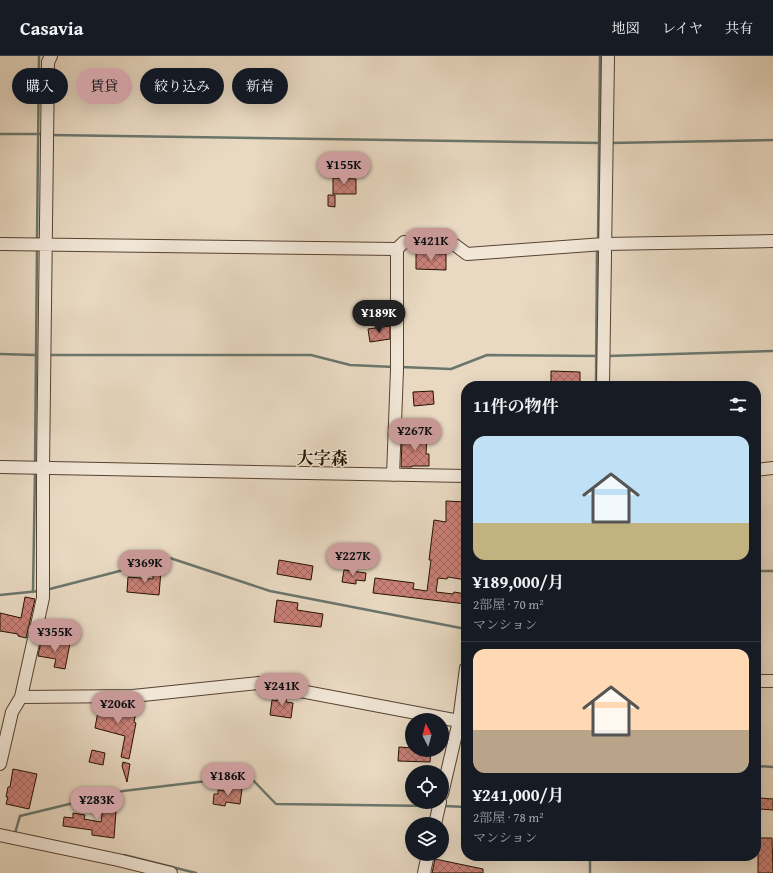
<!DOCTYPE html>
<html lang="ja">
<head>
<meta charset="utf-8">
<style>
  body { margin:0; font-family:"Gentium Book Plus","Noto Serif JP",serif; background:#20242c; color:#f1f3f6; height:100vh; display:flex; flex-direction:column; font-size:15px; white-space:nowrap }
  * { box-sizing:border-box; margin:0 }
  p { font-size:13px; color:#9ea1a6 }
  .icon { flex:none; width:22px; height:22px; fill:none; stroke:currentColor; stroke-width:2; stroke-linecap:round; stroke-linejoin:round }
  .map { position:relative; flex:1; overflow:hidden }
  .sheet { position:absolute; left:461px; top:325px; width:300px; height:480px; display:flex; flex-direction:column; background:#171b24; border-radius:16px; box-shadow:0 4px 16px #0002 }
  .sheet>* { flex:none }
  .hud { position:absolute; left:12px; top:12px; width:380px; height:36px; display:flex; gap:8px }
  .needle { width:26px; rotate:354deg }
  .controls { position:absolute; left:405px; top:657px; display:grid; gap:8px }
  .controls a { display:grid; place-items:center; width:44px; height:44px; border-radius:50%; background:#171b24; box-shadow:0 4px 16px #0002; font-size:20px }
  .price { position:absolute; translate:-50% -34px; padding:0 9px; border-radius:14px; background:#c59692; color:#111; font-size:13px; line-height:26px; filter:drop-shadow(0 1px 2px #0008) }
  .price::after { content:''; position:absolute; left:50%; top:24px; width:12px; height:9px; margin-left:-6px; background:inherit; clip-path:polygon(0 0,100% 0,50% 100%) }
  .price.active { background:#222; color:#fff }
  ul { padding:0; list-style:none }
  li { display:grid; align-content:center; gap:8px; height:212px; padding:0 12px }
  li+li { border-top:1px solid #363941 }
  li span { display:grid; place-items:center; height:124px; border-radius:12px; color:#555 }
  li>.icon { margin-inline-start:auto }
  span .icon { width:72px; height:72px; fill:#fffc; stroke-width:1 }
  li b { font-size:17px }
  h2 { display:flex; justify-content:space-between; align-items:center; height:48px; padding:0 12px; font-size:17px }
  .chip { padding:0 14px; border-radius:18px; background:#171b24; box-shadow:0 4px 16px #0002; font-size:14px; line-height:36px }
  .chip.active { background:#c59692; color:#111 }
  header { display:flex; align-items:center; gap:24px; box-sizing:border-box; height:56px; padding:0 20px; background:#171b24; border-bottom:1px solid #363941 }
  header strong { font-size:19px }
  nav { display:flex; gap:22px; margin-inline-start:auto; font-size:14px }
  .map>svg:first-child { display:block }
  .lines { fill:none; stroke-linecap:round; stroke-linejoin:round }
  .stream { stroke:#6a766c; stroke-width:2.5 }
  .building { fill:url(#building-cross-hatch); stroke:#261000 }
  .minor-casing { stroke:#574230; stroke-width:14 }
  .minor { stroke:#f1e6d7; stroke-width:12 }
  .labels { text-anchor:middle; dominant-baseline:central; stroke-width:3; stroke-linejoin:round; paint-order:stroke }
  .quarter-label { font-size:17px; font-weight:bold; fill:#261000; stroke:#f1e6d7 }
</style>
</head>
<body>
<header>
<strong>Casavia</strong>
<nav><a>地図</a><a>レイヤ</a><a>共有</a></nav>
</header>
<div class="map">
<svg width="773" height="817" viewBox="0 0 773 817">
  <defs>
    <pattern id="building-cross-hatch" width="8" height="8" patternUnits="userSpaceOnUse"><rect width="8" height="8" fill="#ca8178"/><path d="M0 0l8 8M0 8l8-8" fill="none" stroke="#a46860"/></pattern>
  </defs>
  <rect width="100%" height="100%" fill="#e9d9c2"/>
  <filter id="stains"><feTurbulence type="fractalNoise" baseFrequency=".005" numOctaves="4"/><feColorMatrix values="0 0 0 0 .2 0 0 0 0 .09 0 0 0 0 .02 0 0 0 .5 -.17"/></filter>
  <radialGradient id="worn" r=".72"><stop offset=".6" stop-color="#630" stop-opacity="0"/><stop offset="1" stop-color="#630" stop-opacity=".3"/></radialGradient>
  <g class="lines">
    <path class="stream" d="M0,78H43
      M50,79L603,87
      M610,87L773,84
      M37,185L39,0
      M598,186L600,0
      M0,298L35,299
      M51,299H311L350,309L394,311
      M608,300L773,295
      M401,311L451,313L487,299L601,300
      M596,330L597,193
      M35,409L37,192
      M756,515H773
      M46,534L170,502L270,535L466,573
      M33,536L35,416
      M0,539L39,535
      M756,710L773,711
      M444,750L466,751
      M15,777L20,760L123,735L249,720L276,748L433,750
      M124,799L196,817
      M590,817V800"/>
  </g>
  <path class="building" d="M333,122L356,123V138H333Z
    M328,139H335V151L328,150Z
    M416,197L446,198V214L416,213Z
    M390,270V283L370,286L368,273Z
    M551,315L580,316V330H551Z
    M433,335L434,348L414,350L413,336Z
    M413,379H427L426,398H429V410H412V411H401L402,385L413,386Z
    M446,445L466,446V524L448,521L447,523L438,522L436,536L453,538L454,536L466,538V548L373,537L375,522L414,527L413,533L427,535L431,504H429L434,464L446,466Z
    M279,504L313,510L311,524L277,518Z
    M153,513L161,514L159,539L127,536L128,521L153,523Z
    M344,514L366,517L365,525L356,524V528L342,526Z
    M25,541L35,543L26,582L18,580V578L0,575V557L21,562Z
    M277,544L298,547L297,554L323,558L321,571L274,566Z
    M41,585L59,588V585L70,587L65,613L54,611L56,603L38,600Z
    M278,639L287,640L286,646L293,647L291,662L270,659L272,644L277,645Z
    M99,650L136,656L134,666L136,667L129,703L121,701L125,680L95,672Z
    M399,691L412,692V694H431L430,706L398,705Z
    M92,694L105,697L103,709L89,706Z
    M123,706L130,708L127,726L122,710Z
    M13,713L37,718L29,753L6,748L8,741H6L8,731H10Z
    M231,731L242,733L240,748L226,746L225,750L213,748L214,738H218V734L230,736Z
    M117,742L114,782L92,779V774L63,770L64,761L73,762V757L85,759L84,763L101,766L104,745Z
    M760,742L773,743V754L760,753Z
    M758,782H772L773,817H758Z
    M435,803L483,813V817H432Z"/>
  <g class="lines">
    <defs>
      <path id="minor" d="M0,188L397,193
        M603,330L608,0
        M0,411L466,420
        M756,414L773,412
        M393,419L397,314V193L404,186L455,189L467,198L604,188L773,185
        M756,625H773
        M21,641L133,640L258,627L459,665
        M0,708L12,656L21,641L43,542V412L48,6L51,0
        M442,738L459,665L466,612
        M435,768L440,746
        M0,779L118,804L171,817
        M424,817L428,798"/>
    </defs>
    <use href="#minor" class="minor-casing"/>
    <use href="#minor" class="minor"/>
  </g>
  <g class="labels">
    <g class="quarter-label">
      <text x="322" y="401">大字森</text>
    </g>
  </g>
  <rect width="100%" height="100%" filter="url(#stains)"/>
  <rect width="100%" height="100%" fill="url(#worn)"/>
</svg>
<div class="controls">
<a><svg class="needle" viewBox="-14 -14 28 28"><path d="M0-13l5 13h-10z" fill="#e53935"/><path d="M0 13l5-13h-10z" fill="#9ea1a6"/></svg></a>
<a><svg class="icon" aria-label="locate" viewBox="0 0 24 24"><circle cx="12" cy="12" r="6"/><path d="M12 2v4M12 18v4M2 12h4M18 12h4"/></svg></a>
<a><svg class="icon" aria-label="layers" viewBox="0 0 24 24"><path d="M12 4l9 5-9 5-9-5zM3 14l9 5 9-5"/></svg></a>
</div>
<b class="price" style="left:344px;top:130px">¥155K</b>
<b class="price" style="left:431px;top:206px">¥421K</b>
<b class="price active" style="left:379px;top:278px">¥189K</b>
<b class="price" style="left:415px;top:396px">¥267K</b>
<b class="price" style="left:353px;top:521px">¥227K</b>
<b class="price" style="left:145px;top:528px">¥369K</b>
<b class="price" style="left:55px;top:597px">¥355K</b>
<b class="price" style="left:282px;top:651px">¥241K</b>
<b class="price" style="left:118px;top:669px">¥206K</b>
<b class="price" style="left:228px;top:741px">¥186K</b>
<b class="price" style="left:97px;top:765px">¥283K</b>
<div class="hud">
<a class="chip">購入</a>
<a class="chip active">賃貸</a>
<a class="chip">絞り込み</a>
<a class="chip">新着</a>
</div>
<section class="sheet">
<h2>11件の物件<svg class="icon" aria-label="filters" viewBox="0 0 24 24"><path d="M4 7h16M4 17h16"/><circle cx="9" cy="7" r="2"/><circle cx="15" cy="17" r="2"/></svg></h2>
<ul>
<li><span style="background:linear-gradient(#bfe0f5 70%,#c2b280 0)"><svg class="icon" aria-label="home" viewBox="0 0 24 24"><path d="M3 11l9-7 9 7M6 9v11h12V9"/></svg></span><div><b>¥189,000/月</b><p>2部屋 · 70 m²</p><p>マンション</p></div></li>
<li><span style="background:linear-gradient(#ffd9b3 65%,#b9a48a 0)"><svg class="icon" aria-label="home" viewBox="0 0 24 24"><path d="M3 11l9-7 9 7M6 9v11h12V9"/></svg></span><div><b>¥241,000/月</b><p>2部屋 · 78 m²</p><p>マンション</p></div></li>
</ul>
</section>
</div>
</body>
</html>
